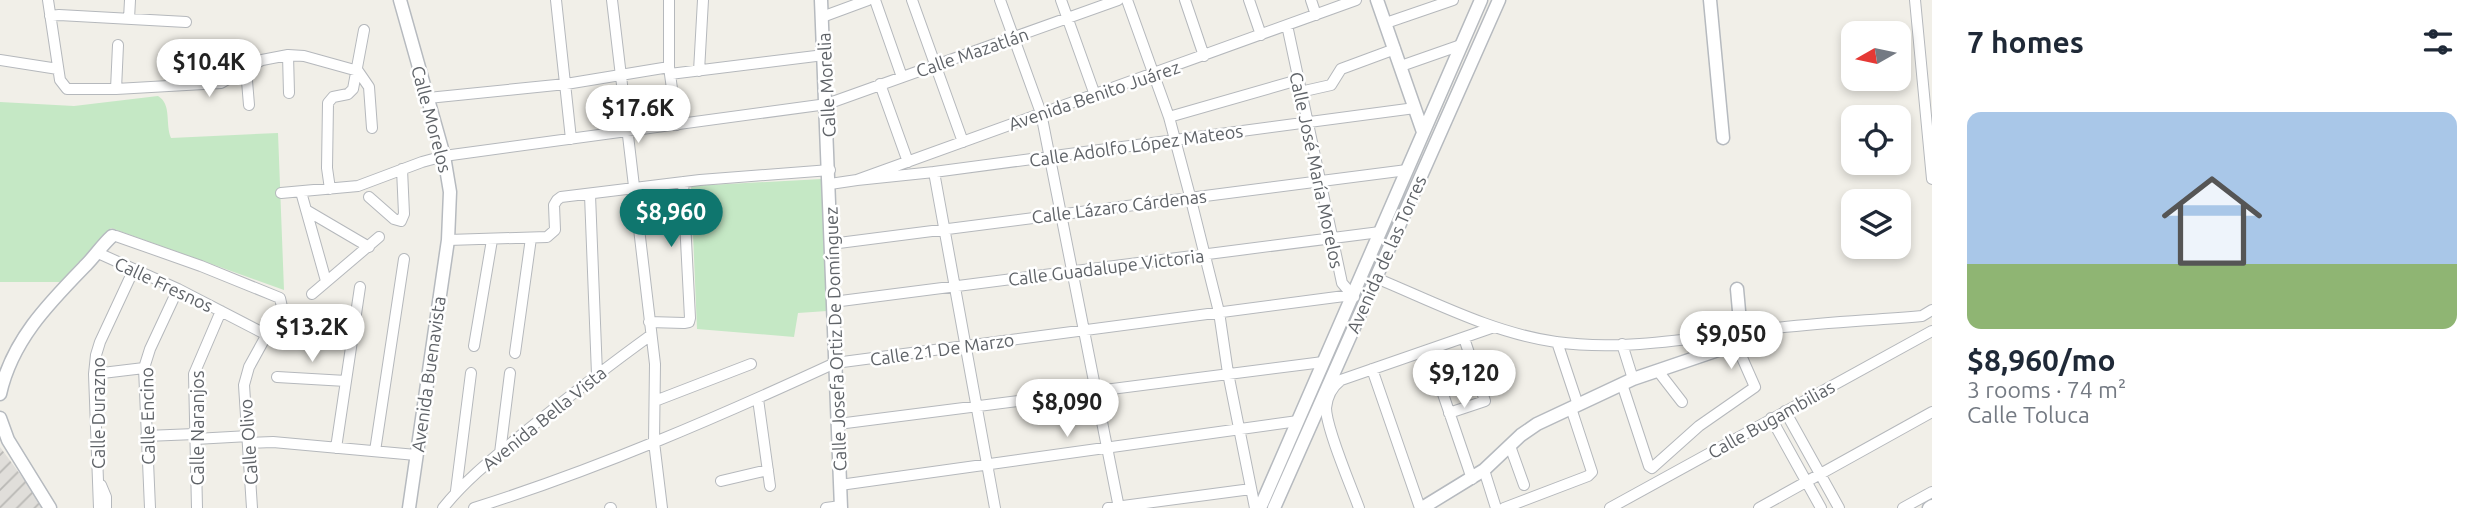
<!DOCTYPE html>
<html lang="en">
<head>
<meta charset="utf-8">
<style>
  body { margin:0; font-family:Ubuntu,sans-serif; background:#f2f2f3; color:#1f2937; height:100vh; display:flex; flex-direction:column; font-size:26px; white-space:nowrap }
  * { box-sizing:border-box; margin:0 }
  p { font-size:23px; color:#747a83 }
  .icon { flex:none; width:38px; height:38px; fill:none; stroke:currentColor; stroke-width:2; stroke-linecap:round; stroke-linejoin:round }
  .map { position:relative; flex:1; overflow:hidden }
  .sheet { display:flex; flex-direction:column; background:#fff; width:560px }
  .sheet>* { flex:none }
  .needle { width:46px; rotate:261deg }
  .fabs { position:absolute; left:1841px; top:21px; display:grid; gap:14px }
  .fabs a { display:grid; place-items:center; width:70px; height:70px; border-radius:14px; background:#fff; box-shadow:0 4px 10px #0003; font-size:35px }
  .price { position:absolute; translate:-50% -60px; padding:0 16px; border-radius:24px; background:#fff; color:#222; font-size:23px; line-height:46px; filter:drop-shadow(0 2px 4px #0008) }
  .price::after { content:''; position:absolute; left:50%; top:42px; width:21px; height:16px; margin-left:-10px; background:inherit; clip-path:polygon(0 0,100% 0,50% 100%) }
  .price.active { background:#0f766e; color:#fff }
  ul { padding:0; list-style:none }
  li { display:grid; align-content:center; gap:14px; height:371px; padding:0 35px }
  li span { display:grid; place-items:center; height:217px; border-radius:14px; color:#555 }
  li>.icon { margin-inline-start:auto }
  span .icon { width:126px; height:126px; fill:#fffc; stroke-width:1 }
  li b { font-size:30px }
  h2 { display:flex; justify-content:space-between; align-items:center; height:84px; padding:0 35px; font-size:30px }
  main { display:flex; flex:1; min-height:0 }
  .map>svg:first-child { display:block }
  .industrial { fill:url(#industrial-furrows) }
  .green { fill:#c5e8c5 }
  .lines { fill:none; stroke-linecap:round; stroke-linejoin:round }
  .street-casing { stroke:#b5b8bc; stroke-width:12 }
  .secondary-casing { stroke:#b6babf; stroke-width:15 }
  .street { stroke:#fff; stroke-width:10 }
  .secondary { stroke:#fff; stroke-width:12 }
  .labels { text-anchor:middle; dominant-baseline:central; stroke-width:5; stroke-linejoin:round; paint-order:stroke }
  .street-label { font-size:18px; fill:#5f6368; stroke:#fff }
</style>
</head>
<body>
<main>
<div class="map">
<svg width="1932" height="508" viewBox="0 0 1932 508">
  <defs>
    <pattern id="industrial-furrows" width="10" height="10" patternUnits="userSpaceOnUse" patternTransform="scale(1.75)"><rect width="10" height="10" fill="#e0deda"/><path d="M-1 1l2-2M0 10L10 0M9 11l2-2" fill="none" stroke="#b9b8b5"/></pattern>
  </defs>
  <rect width="100%" height="100%" fill="#f1efe8"/>
  <path class="industrial" d="M0,447L39,500L44,508H0Z"/>
  <path class="green" d="M158,96C172,104 165,124 171,138L278,133L284,290L111,228L60,282H0V102L74,106Z
    M822,179L827,311L798,313L794,337L697,329L691,186Z"/>
  <g class="lines">
    <defs>
      <path id="street" d="M48,0L60,80L67,89H116L221,83L262,60L288,55L304,56L358,71L369,87L372,128
        M556,0L571,139
        M612,0L655,364L654,442L662,508
        M669,0V67L677,125
        M875,0L902,77
        M912,0L963,142
        M1000,0L1041,113L1119,508
        M1061,0L1095,95
        M1127,0L1169,117L1190,196L1219,312L1228,373L1255,508
        M1185,0L1204,56
        M1249,0L1261,35
        M1311,0L1316,15
        M1915,0L1932,179
        M50,16L59,15L186,22
        M822,17L868,0
        M129,19L130,0
        M1386,23L1453,0
        M1287,25L1342,283L1354,297
        M288,55L289,93
        M0,60L58,69
        M1401,66L1461,45
        M246,69L249,105
        M699,71L703,0
        M670,74L824,55
        M880,84L908,162
        M116,89L118,45
        M1300,92L1331,85L1341,69L1395,49
        M428,98L566,84L669,67
        M1169,117L1298,80
        M934,172L995,508
        M857,180L934,172L1415,108
        M830,184L857,180L1356,0
        M330,189L327,168L328,103L333,97L348,94L353,89L364,30
        M301,192L326,281
        M281,193L358,186L422,162L444,156L827,104L1118,0
        M590,195L597,374
        M369,197L394,219L401,221L404,214L402,169
        M306,210L369,247
        M112,236H116L201,266L280,298L282,307L249,367L244,385L252,508
        M448,240L547,237L555,230L554,205L557,200L561,197L700,180L830,170
        M831,244L1407,170
        M98,253L178,289L267,335
        M1376,278C1434,302 1493,333 1556,342C1620,351 1688,339 1752,331C1808,323 1865,321 1922,316L1932,310
        M312,294L379,237
        M833,302L1380,232
        M649,322L684,323L689,322L690,318L683,182
        M296,338L351,342
        M1557,342L1578,405
        M1622,344L1633,379
        M474,346L492,240
        M1428,350L1472,479
        M515,353L531,238
        M1372,369L1420,508
        M1658,371L1682,402
        M94,374L144,368
        M277,377L346,381
        M1622,384L1649,466L1652,468L1699,426L1755,387L1736,344
        M758,399L770,486
        M655,401L751,364
        M1785,411L1839,508
        M1449,413L1485,401L1464,338
        M1771,418L1821,508
        M838,424L1323,362
        M146,436L195,434
        M195,439L249,436
        M249,443L273,442L416,455
        M1510,446L1524,485
        M336,448L360,287
        M375,451L404,259
        M500,453L510,373
        M1484,470L1496,508
        M721,481L768,470
        M101,485L106,497V508
        M840,485L1298,421
        M456,491L471,373
        M99,508L94,374L96,355L100,342L134,269
        M150,508L144,368L150,349L178,289
        M197,508L194,374L221,311
        M443,508C466,479 497,455 526,431C567,398 608,366 651,335
        M474,508C598,469 718,417 835,363L1352,295
        M610,508H611
        M826,508L841,506
        M1108,508L1251,489
        M1359,508C1351,486 1326,428 1326,408C1327,397 1332,387 1341,380L1494,327
        M1504,508L1588,476L1592,472L1571,408
        M1610,508L1932,331
        M1759,508L1932,412
        M1903,508L1932,492"/>
      <path id="secondary" d="M400,0L444,156L450,192L448,240L409,508
        M821,0L841,508
        M1377,0L1423,132
        M1710,0L1723,138
        M0,394C12,340 49,303 86,265C95,256 102,245 112,236
        M0,418L8,440L50,508
        M1260,508L1481,0
        M1274,508L1499,0
        M1422,508L1484,470L1521,435L1537,424L1633,379L1736,344L1741,333L1737,289
        M1929,508L1932,506"/>
    </defs>
    <use href="#street" class="street-casing"/>
    <use href="#secondary" class="secondary-casing"/>
    <use href="#street" class="street"/>
    <use href="#secondary" class="secondary"/>
  </g>
  <g class="labels">
    <g class="street-label">
      <text transform="translate(972 52) rotate(-19)">Calle Mazatlán</text>
      <text transform="translate(826 85) rotate(-93)">Calle Morelia</text>
      <text transform="translate(1094 95) rotate(-19)">Avenida Benito Juárez</text>
      <text transform="translate(432 119) rotate(75)">Calle Morelos</text>
      <text transform="translate(1136 145) rotate(-8)">Calle Adolfo López Mateos</text>
      <text transform="translate(1317 170) rotate(78)">Calle José María Morelos</text>
      <text transform="translate(1119 206) rotate(-7)">Calle Lázaro Cárdenas</text>
      <text transform="translate(1386 254) rotate(-66)">Avenida de las Torres</text>
      <text transform="translate(1106 267) rotate(-7)">Calle Guadalupe Victoria</text>
      <text transform="translate(164 284) rotate(25)">Calle Fresnos</text>
      <text transform="translate(835 339) rotate(-92)">Calle Josefa Ortiz De Domínguez</text>
      <text transform="translate(942 349) rotate(-8)">Calle 21 De Marzo</text>
      <text transform="translate(428 374) rotate(-82)">Avenida Buenavista</text>
      <text transform="translate(98 413) rotate(-90)">Calle Durazno</text>
      <text transform="translate(147 416) rotate(-91)">Calle Encino</text>
      <text transform="translate(544 418) rotate(-39)">Avenida Bella Vista</text>
      <text transform="translate(1771 419) rotate(-29)">Calle Bugambilias</text>
      <text transform="translate(197 428) rotate(-90)">Calle Naranjos</text>
      <text transform="translate(248 442) rotate(-94)">Calle Olivo</text>
    </g>
  </g>
</svg>
<div class="fabs">
<a><svg class="needle" viewBox="-14 -14 28 28"><path d="M0-13l5 13h-10z" fill="#e53935"/><path d="M0 13l5-13h-10z" fill="#747a83"/></svg></a>
<a><svg class="icon" aria-label="locate" viewBox="0 0 24 24"><circle cx="12" cy="12" r="6"/><path d="M12 2v4M12 18v4M2 12h4M18 12h4"/></svg></a>
<a><svg class="icon" aria-label="layers" viewBox="0 0 24 24"><path d="M12 4l9 5-9 5-9-5zM3 14l9 5 9-5"/></svg></a>
</div>
<b class="price" style="left:209px;top:99px">$10.4K</b>
<b class="price" style="left:638px;top:145px">$17.6K</b>
<b class="price active" style="left:671px;top:249px">$8,960</b>
<b class="price" style="left:312px;top:364px">$13.2K</b>
<b class="price" style="left:1731px;top:371px">$9,050</b>
<b class="price" style="left:1464px;top:410px">$9,120</b>
<b class="price" style="left:1067px;top:439px">$8,090</b>
</div>
<section class="sheet">
<h2>7 homes<svg class="icon" aria-label="filters" viewBox="0 0 24 24"><path d="M4 7h16M4 17h16"/><circle cx="9" cy="7" r="2"/><circle cx="15" cy="17" r="2"/></svg></h2>
<ul>
<li><span style="background:linear-gradient(#a9c7e8 70%,#8fb573 0)"><svg class="icon" aria-label="home" viewBox="0 0 24 24"><path d="M3 11l9-7 9 7M6 9v11h12V9"/></svg></span><div><b>$8,960/mo</b><p>3 rooms · 74 m²</p><p>Calle Toluca</p></div></li>
</ul>
</section>
</main>
</body>
</html>
